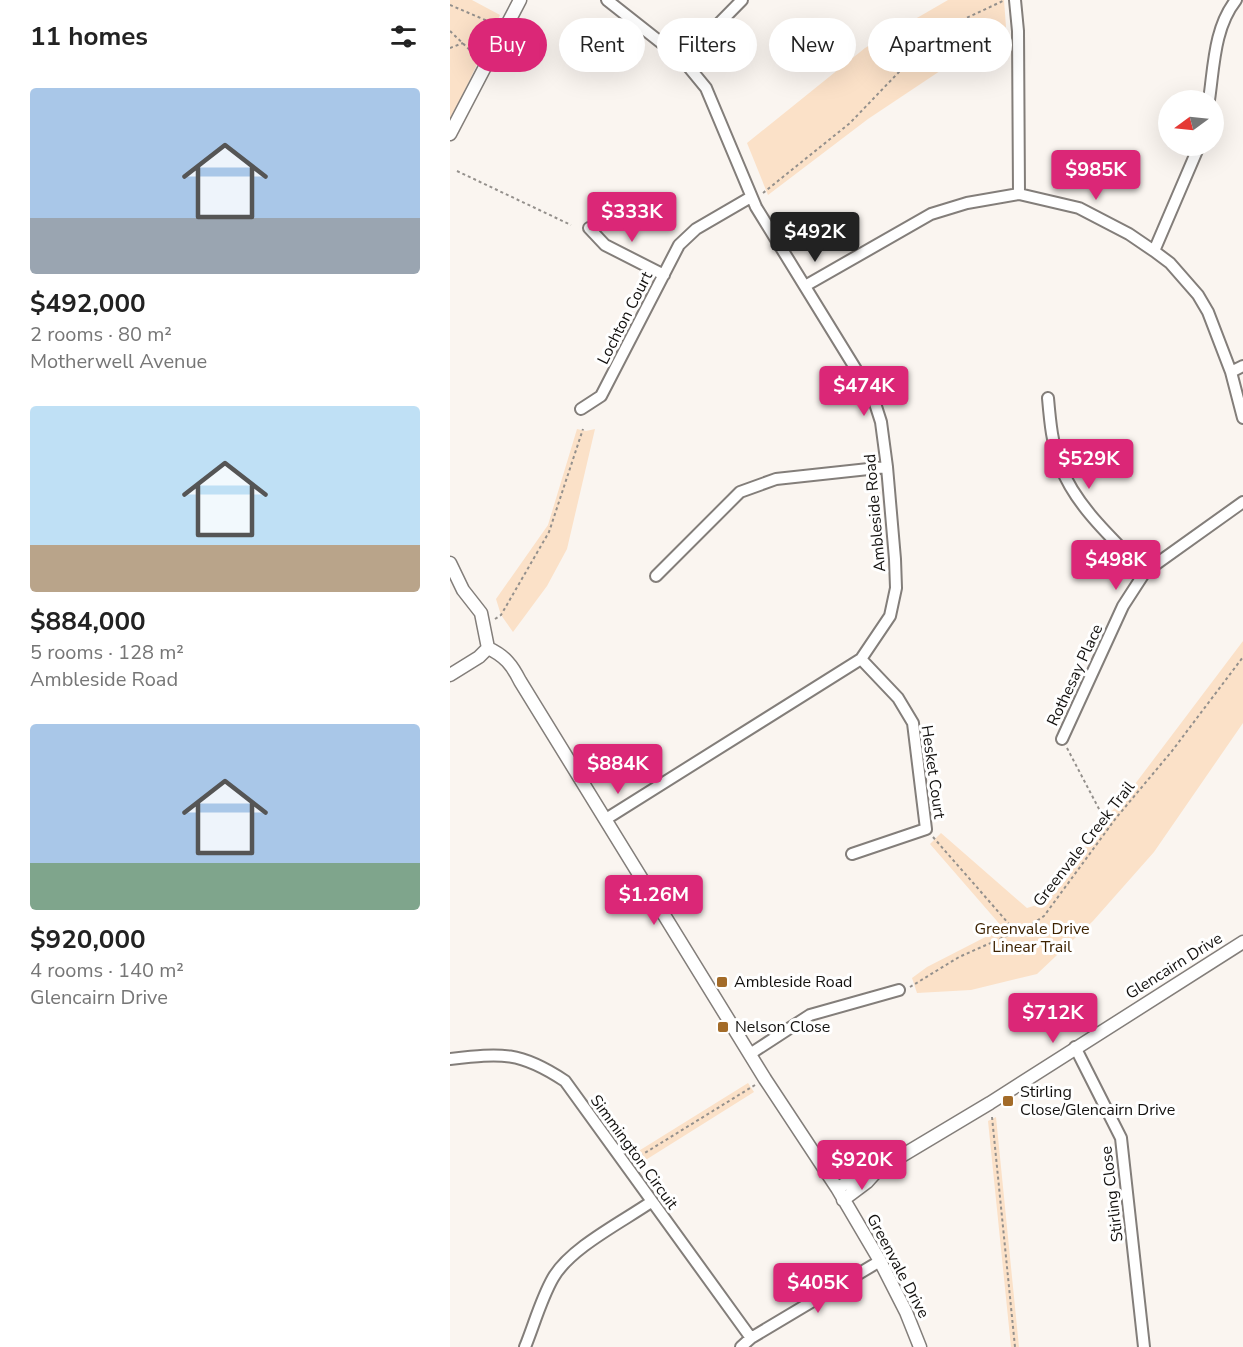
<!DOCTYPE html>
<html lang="en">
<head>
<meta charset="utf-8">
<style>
  body { margin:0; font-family:"Nunito Sans",sans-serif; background:#f2f2f2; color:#222; height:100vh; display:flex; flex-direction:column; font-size:22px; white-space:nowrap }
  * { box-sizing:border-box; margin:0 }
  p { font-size:20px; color:#767676 }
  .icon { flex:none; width:33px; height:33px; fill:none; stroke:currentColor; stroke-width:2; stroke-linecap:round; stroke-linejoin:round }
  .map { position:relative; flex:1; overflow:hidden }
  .drawer { display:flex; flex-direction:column; background:#fff; width:450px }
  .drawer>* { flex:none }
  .hud { position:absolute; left:18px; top:18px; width:570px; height:54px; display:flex; gap:12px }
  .needle { width:39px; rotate:255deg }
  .tools { position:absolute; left:708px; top:90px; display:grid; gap:12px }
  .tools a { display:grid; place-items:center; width:66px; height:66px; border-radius:50%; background:#fff; box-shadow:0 6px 24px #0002; font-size:30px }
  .price { position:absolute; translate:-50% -51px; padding:0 14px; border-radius:6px; background:#db2777; color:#fff; font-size:20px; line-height:39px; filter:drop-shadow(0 2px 3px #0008) }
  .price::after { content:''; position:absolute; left:50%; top:36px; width:18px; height:14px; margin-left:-9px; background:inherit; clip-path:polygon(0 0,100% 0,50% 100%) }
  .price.active { background:#222; color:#fff }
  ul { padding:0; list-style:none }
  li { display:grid; align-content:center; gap:12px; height:318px; padding:0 30px }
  li span { display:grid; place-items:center; height:186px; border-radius:6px; color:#555 }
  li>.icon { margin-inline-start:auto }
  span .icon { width:108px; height:108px; fill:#fffc; stroke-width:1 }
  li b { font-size:26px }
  h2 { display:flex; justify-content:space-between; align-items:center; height:72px; padding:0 30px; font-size:26px }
  .pill { padding:0 21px; border-radius:27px; background:#fff; box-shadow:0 6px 24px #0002; font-size:21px; line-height:54px }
  .pill.active { background:#db2777; color:#fff }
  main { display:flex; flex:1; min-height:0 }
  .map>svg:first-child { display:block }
  .green { fill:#fbe1c8 }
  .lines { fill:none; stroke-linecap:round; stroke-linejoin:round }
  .minor-casing { stroke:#837e7a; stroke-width:14 }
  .tertiary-casing { stroke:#837e7a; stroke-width:15 }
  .path { stroke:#94908c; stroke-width:2; stroke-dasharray:3 3; stroke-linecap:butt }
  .minor { stroke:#fff; stroke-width:10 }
  .tertiary { stroke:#fff; stroke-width:12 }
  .poi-dot { fill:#a36b28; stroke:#fff; stroke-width:2 }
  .labels { text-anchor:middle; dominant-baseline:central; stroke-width:6; stroke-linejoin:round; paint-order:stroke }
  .street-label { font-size:16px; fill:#13110f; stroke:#fff }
  .park-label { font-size:16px; fill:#3e2302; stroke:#fff }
  .poi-label { font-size:16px; fill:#13110f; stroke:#fff; text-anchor:start }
</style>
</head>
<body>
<main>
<section class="drawer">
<h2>11 homes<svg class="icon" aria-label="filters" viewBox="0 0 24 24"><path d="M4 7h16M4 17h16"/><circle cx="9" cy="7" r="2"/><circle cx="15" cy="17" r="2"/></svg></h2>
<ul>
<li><span style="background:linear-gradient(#a9c7e8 70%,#9aa5b1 0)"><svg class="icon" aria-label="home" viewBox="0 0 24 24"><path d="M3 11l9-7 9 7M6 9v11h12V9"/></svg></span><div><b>$492,000</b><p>2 rooms · 80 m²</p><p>Motherwell Avenue</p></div></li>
<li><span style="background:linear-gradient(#bfe0f5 75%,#b9a48a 0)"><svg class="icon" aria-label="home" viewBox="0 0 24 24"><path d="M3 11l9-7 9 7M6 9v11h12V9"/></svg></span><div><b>$884,000</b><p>5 rooms · 128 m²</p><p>Ambleside Road</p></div></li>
<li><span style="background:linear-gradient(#a9c7e8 75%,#7fa58c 0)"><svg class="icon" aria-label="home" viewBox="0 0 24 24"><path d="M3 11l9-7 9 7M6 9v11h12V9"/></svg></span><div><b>$920,000</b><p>4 rooms · 140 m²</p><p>Glencairn Drive</p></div></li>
</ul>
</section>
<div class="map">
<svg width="793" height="1347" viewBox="0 0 793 1347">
  <rect width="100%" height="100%" fill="#faf5f0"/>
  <path class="green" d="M0,0H22L50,15L0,122Z
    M498,0H554L556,27L418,119L318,195L297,143L415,48Z
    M127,429L136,431L145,429L117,549L97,586L63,632L51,615L46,599L98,525Z
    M793,641V723L704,852L643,921L587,974L521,990L467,993L462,978L477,967L553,928L480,844L491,833L577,908L590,904L649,826L682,788Z
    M298,1083L304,1092L194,1161L187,1152Z
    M546,1117L569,1347H561L538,1121Z"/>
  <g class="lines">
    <defs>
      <path id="minor" d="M565,0L568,31L569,194
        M233,60L292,0
        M759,100C764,66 764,28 786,0
        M139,228L155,245L214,275
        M704,251L749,146
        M355,286L481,214L517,203L569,194L629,208L679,234L704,251L720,263L748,295L758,312L781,372L793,418
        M781,372L793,366
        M598,398C600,421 602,445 611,467C626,507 666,542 695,572
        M131,409L151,396L229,245L246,229L301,197
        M206,576L290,492L326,479L437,467
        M612,739L673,606L695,572L793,502
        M156,819L411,659L440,616L446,588L445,559L437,467L431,422L423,397L306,207L256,88L233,60L157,0
        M402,854L476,829L463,723L448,698L411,659
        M625,1047L671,1138L694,1347
        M300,1054L360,1015L449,990
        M0,1059C52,1053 70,1051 115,1081L301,1338
        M75,1347C84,1325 91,1299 103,1278C120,1248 172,1222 201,1202
        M291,1347L301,1338L430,1261"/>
      <path id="tertiary" d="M0,134L70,0
        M0,563L13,590L31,613L38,648
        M38,648C55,656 62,665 70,681L315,1079L387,1188L430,1261L456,1312L470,1347
        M0,675L29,657L38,648
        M387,1188L412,1175L428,1170L540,1103L793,942
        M393,1200L417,1182L427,1171"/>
    </defs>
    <use href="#minor" class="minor-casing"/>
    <use href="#tertiary" class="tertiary-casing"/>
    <path class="path" d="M0,5L40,22
      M0,31L26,56
      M0,48L13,43
      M7,171L121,225
      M313,193L400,123L471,49L512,20L555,0
      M45,619L51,615L99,532L133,429
      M617,748L659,828
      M483,837L566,932
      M460,987L509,957L579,926L594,916L666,818L722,751L793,657
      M542,1117L565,1347
      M185,1159L305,1085"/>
    <use href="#minor" class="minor"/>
    <use href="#tertiary" class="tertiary"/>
  </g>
  <g class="poi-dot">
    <rect x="266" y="976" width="12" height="12" rx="3"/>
    <rect x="267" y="1021" width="12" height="12" rx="3"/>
    <rect x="552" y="1095" width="12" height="12" rx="3"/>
  </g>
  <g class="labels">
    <g class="street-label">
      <text transform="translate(175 318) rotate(-63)">Lochton Court</text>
      <text transform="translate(425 513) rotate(-95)">Ambleside Road</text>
      <text transform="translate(625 675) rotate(-65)">Rothesay Place</text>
      <text transform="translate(483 772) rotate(82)">Hesket Court</text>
      <text transform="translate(634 844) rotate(-52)">Greenvale Creek Trail</text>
      <text transform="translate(724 966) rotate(-32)">Glencairn Drive</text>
      <text transform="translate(184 1152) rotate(54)">Simmington Circuit</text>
      <text transform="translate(662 1194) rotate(-97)">Stirling Close</text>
      <text transform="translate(448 1266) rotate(62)">Greenvale Drive</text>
    </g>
    <g class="park-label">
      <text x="582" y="929">Greenvale Drive<tspan x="582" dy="18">Linear Trail</tspan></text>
    </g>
    <g class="poi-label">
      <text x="284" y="982">Ambleside Road</text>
      <text x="285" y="1027">Nelson Close</text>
      <text x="570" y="1092">Stirling<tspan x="570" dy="18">Close/Glencairn Drive</tspan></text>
    </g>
  </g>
</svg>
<div class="tools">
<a><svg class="needle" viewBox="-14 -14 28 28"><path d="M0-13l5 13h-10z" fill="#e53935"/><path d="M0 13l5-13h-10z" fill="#767676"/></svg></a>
</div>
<b class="price" style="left:646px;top:201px">$985K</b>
<b class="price" style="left:182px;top:243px">$333K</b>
<b class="price active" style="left:365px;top:263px">$492K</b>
<b class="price" style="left:414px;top:417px">$474K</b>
<b class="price" style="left:639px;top:490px">$529K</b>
<b class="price" style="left:666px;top:591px">$498K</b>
<b class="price" style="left:168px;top:795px">$884K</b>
<b class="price" style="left:204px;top:926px">$1.26M</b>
<b class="price" style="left:603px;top:1044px">$712K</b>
<b class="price" style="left:412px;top:1191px">$920K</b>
<b class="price" style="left:368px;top:1314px">$405K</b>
<div class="hud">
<a class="pill active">Buy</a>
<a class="pill">Rent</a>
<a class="pill">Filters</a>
<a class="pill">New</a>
<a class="pill">Apartment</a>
</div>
</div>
</main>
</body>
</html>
